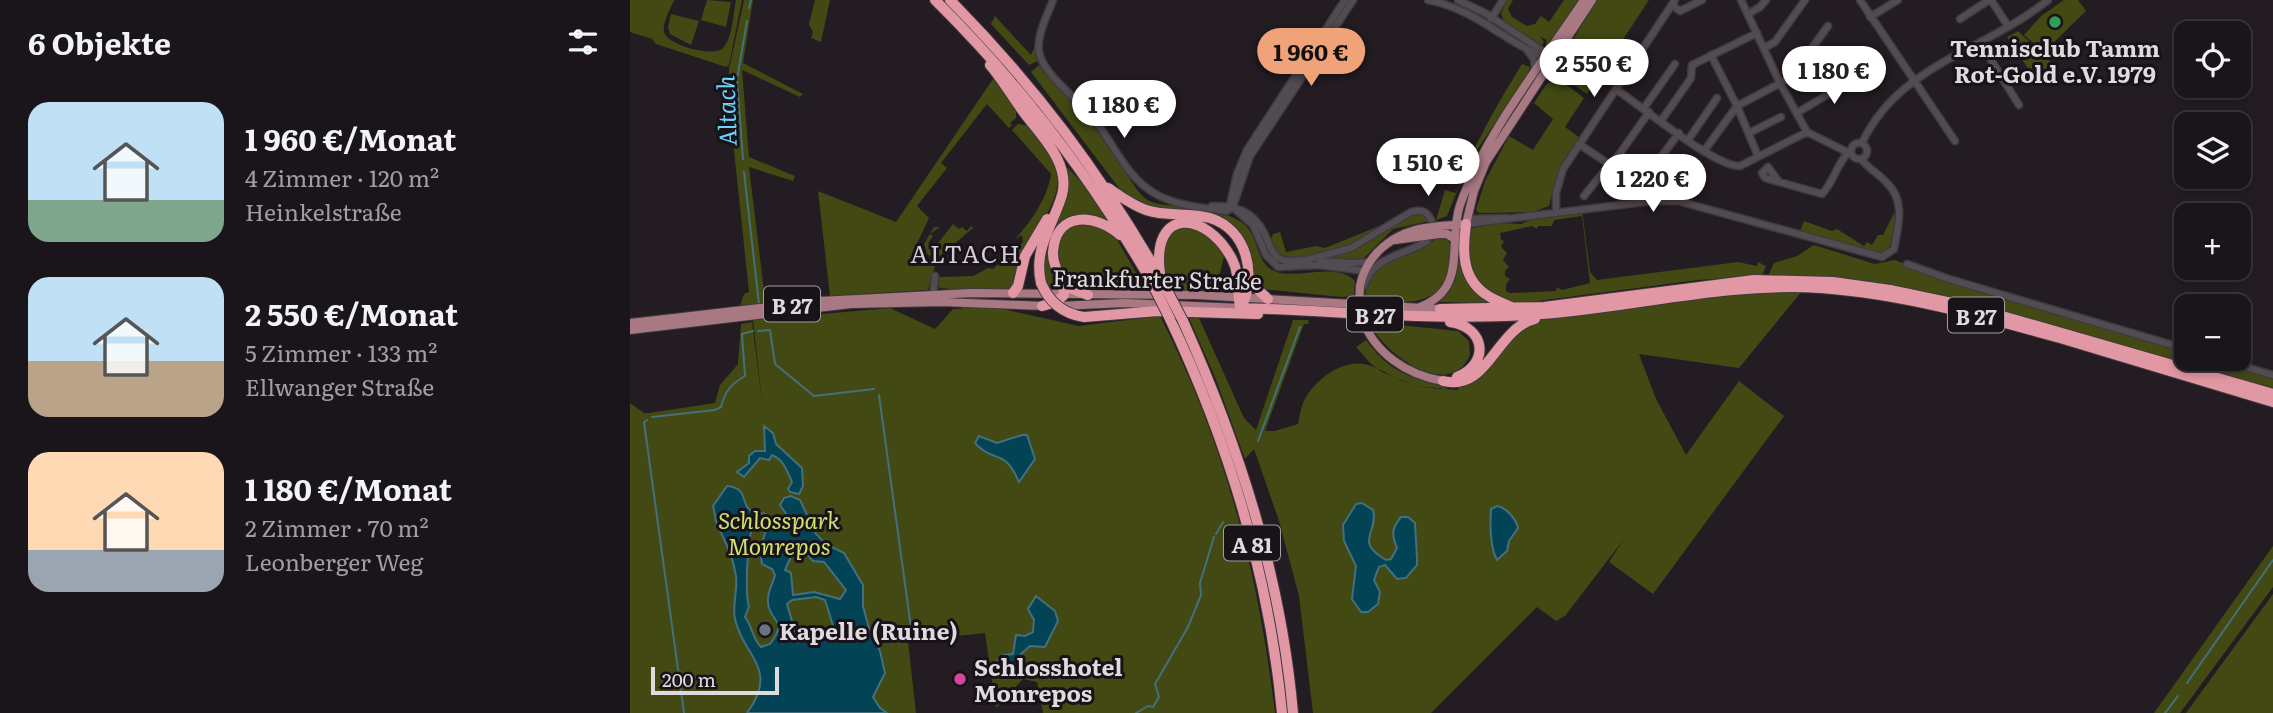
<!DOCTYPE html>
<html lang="de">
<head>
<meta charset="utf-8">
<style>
  body { margin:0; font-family:Literata,serif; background:#231e23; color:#f1f3f6; height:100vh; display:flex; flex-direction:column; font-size:26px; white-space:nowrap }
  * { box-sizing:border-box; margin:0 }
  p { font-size:23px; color:#9f9fa2 }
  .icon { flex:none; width:38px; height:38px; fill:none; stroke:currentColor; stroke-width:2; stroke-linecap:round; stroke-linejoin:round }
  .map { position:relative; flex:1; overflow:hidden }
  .panel { display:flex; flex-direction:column; background:#1a151a; width:630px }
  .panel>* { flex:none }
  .tools { position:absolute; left:1544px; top:21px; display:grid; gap:14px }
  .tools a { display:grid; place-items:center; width:77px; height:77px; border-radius:14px; background:#1a151a; box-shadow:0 4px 10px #0003,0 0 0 2px #383439; font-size:35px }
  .scale { position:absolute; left:21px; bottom:18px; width:128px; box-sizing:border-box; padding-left:7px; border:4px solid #dfdade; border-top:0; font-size:19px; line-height:24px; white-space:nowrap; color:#dfdade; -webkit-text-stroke:5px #191319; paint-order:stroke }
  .price { position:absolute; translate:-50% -60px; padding:0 16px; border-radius:24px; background:#fff; color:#222; font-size:23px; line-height:46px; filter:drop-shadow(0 2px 4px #0008) }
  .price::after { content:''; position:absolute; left:50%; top:42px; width:21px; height:16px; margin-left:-10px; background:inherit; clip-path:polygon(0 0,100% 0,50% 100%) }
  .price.active { background:#f0a378; color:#111 }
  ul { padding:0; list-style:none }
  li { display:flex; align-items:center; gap:21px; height:175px; padding:0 28px }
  li span { display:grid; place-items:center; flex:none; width:196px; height:140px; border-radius:21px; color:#555 }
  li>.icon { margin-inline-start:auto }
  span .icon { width:84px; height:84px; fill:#fffc; stroke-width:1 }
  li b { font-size:30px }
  h2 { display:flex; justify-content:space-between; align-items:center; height:84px; padding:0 28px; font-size:30px }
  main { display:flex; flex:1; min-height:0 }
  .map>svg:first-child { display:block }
  .green { fill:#424913; fill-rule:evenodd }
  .water { fill:#024355; stroke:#44707e; stroke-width:2; fill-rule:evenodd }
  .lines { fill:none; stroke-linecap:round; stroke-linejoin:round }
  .stream { stroke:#44707e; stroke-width:2 }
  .minor-casing { stroke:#3f3a3e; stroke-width:9 }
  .major-casing { stroke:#3f3a3e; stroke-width:10 }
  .highway-casing { stroke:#3f3a3e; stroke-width:12 }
  .minor { stroke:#524b51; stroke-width:6 }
  .major { stroke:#a87983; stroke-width:8 }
  .highway { stroke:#e298a4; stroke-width:10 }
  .major-bridge-casing { stroke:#3f3a3e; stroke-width:10; stroke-linecap:butt }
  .highway-bridge-casing { stroke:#3f3a3e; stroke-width:12; stroke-linecap:butt }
  .major-bridge { stroke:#a87983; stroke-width:8 }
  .highway-bridge { stroke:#e298a4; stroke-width:10 }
  .leisure-dot { fill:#2e9e5b; stroke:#191319; stroke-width:2.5 }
  .worship-dot { fill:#6b7280; stroke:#191319; stroke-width:2.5 }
  .hotel-dot { fill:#d1479c; stroke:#191319; stroke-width:2.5 }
  .labels { text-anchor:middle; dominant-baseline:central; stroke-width:6; stroke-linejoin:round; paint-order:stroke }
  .shield { fill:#191319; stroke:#a49ea3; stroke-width:2 }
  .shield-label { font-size:21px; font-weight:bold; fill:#dfdade }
  .poi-label { font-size:23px; font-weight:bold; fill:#dfdade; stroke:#191319; text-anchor:start }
  .street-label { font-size:23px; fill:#dfdade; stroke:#191319 }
  .park-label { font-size:23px; font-style:italic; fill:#d0e170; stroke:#191319 }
  .water-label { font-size:24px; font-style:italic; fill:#68d4f9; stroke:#191319 }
  .neighbourhood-label { font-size:24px; letter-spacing:2px; fill:#d5cdd5; stroke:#191319 }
</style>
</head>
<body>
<main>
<section class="panel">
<h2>6 Objekte<svg class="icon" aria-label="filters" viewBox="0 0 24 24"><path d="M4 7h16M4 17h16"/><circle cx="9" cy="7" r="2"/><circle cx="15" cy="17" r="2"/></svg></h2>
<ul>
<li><span style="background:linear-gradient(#bfe0f5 70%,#7fa58c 0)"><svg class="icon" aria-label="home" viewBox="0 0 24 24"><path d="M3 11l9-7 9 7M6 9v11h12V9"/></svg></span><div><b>1 960 €/Monat</b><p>4 Zimmer · 120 m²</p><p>Heinkelstraße</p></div></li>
<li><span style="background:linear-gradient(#bfe0f5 60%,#b9a48a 0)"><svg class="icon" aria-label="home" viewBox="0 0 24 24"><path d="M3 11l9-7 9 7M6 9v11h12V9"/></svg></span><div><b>2 550 €/Monat</b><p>5 Zimmer · 133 m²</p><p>Ellwanger Straße</p></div></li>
<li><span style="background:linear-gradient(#ffd9b3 70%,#9aa5b1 0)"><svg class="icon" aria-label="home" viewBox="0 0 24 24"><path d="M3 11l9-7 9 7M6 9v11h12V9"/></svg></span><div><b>1 180 €/Monat</b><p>2 Zimmer · 70 m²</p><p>Leonberger Weg</p></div></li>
</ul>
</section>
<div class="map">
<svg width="1643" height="713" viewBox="0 0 1643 713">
  <rect width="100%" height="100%" fill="#231c22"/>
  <path class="green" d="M0,0H44C41,8 32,23 34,32C37,45 84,58 93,48C103,37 103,14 106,0H112L99,65L96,67L26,44L22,39L0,32Z
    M77,0L101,2L96,27L71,20Z
    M114,0H123L113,63L173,94L170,97L112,70L119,157L165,176L163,181L119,167L136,307L0,323V318L110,306L114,294L119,292L98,94L99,69Z
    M185,0H200L191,42L181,38L183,32L179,24Z
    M877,0H883L878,9L882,17L897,26L905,24L911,16L919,22L934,0H950L919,43L916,45V40L910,36L914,42L912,45L875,23L871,14Z
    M967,0H1019L957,94L938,81L927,66Z
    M1434,0H1448L1456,11L1414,52L1394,35L1411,16Z
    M41,14L69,21L61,45L40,34L38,27Z
    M365,16L401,55L406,44L408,61L399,65L361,24Z
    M1388,31L1423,64L1403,76L1377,37Z
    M892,64L900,67L898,74L839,162L817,216L806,220L815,190L826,193C843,146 866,106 892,64Z
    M409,65C424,83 442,99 456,116C470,135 483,154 496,173C503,183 511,200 525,203C551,209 587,206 611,222C629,233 625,260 642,270C663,282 706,260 725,281L724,296L711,297L632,289L626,285L598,224L512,206L492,192L401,72Z
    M365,76L386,109V118L380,123L382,125L379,128L357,104L311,163L317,168L287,206L299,218L286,246L290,258L305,266L298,290L200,296L188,191L266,222Z
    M924,79L933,82L954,98L935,127L950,138L927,175L919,206L903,212L849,213L846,210L855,181L879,136L903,150L923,119L904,103L916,85Z
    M388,124C401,124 405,133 412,143C444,186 419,208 397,247C390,259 387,275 382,288C359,294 331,290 310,288L306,284L309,277L343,276L358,268L363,269L393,242L392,235L385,239C401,222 418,197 421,174L382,130Z
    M435,165L457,188L478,221L454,216L423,240L430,292H420L411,270Z
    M952,210L960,272L967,280L1108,262L1127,266L1128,262L1136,266L1132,276L1068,280L892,303C869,300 844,288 837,262C835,253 838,239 839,229L868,223L891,224L912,215ZM952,216L960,283L932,290L927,287L926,291L880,293L876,291V284L880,279L875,276V271L879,267L873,260L877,253L871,247L874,241L871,240L870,233L902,226L907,229L908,226H922L924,220Z
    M791,213L799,221L763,229L731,261L694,259L713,253L783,214Z
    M1264,213C1265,227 1264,246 1252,255L1170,231L1174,221L1202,231L1207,229L1234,246L1237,242L1242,245L1248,235H1253Z
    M764,220C737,236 661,285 640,242L643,234L650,232L656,252L686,246L695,248Z
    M323,224L329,229L332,227L337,231L341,226L343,228L310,256L303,258L297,254L294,244L304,227H310L300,234L303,236L298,243L304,248L311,246L308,243Z
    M469,224L485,236L516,290H457L437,283L427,263V243L435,231L443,225Z
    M549,226H567L595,252L590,273L576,291L545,290L534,269L533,241Z
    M815,237C823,244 821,253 820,262C814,310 770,305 735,296C738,261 769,259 795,246C803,241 804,238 815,237Z
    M1184,245L1245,264L1265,260L1303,276L1556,351V359H1581L1643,377V392L1412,324L1137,278L1144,263L1167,256Z
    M829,247L830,254L863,303L809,302L825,281Z
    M1172,291L1109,368L1009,354L1026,399L1056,455L1109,381L1154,416L1023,594L979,562L994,539L935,616L926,621L907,607L801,713H683L669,596L649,521L624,449L615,459L585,377L559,318H569L614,418L626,430L663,320H679L678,324H674L635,431H645L668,424C670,415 671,405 676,397C688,377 717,356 741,366C755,371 767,380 781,384L752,372L740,363L726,347L736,340C764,378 787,379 827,387L811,389L785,386L828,390L830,383L873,341L908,318L1073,292Z
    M332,306L368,308L449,326L530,316C595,443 628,571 645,713H413L407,682L393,679L366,708L355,633L278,641L286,713H0V403L14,413H19L85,403L90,385L108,364L111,324L122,322L133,408L123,320L260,308L305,329L323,309H331Z
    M739,322L828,331L839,341L840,355C819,403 752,352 739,322Z
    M1643,546V587L1550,713H1524Z
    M1643,594V713H1556Z"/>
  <path class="water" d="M134,426L143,433L146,444L172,468L173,486L169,494L160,492L158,489L162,482C157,471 154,460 142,455L139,460L130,458L114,477L107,472L119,463V456L125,451H135Z
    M392,435H397L405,459L389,482C374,447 364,464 345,443L349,436L367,443Z
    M97,486C120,488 109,505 123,512C128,515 130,512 135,514C141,516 148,523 154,527L159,518L150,505L154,498L161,496L170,500L186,534L196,544L214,553L233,585V606L240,632L250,651L255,673L243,697L250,708L257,713H117C150,668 113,657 105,619C102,605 108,590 106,576C103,557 96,543 88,526C85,522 85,512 83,506ZM132,524L136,530L130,550L132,564L142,569L145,575C142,586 137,591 138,603C140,623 159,619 140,644L131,647C122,638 123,628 115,617L119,606C115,597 117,537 123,527ZM173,550L183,561L194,562L216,590L210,599L184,592L163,595L161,573L155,570L163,552ZM186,597L195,600L205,632L179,633L168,642L157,604L162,600Z
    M732,503L743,510C749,533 723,541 756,560L761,559L767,548C761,533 762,528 771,517H778L785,523L787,559V565L776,578L767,579L755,565L749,567L744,580L750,592L748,604L738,612H731L722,599L726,566L714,541L713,525L726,504Z
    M867,506C877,508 886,519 888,528L879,541L877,551L867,560C860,547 860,524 861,509Z
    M406,596L425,611L428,621L415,647L400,646L391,654L389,663L399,672L388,677L366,662L374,655L383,654L386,635L395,636L403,632L404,620L398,609Z"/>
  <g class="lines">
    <path class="stream" d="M119,8L121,0
      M113,159L107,79L117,21
      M114,172L129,304
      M128,331L140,330L145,364L184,396L244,389
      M249,395L282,635
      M22,417L85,410L91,407C95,391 101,384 115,376L112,334L123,331
      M17,420L14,422L54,713
      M628,441L670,327
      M586,534L593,522
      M1557,683L1643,560
      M506,713L518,706L523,707L529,697L525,684L558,627L571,595L570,583L584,537
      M1535,713L1548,696"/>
    <defs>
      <path id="minor" d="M423,0C418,14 406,36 409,52C413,74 445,97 460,114C482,140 494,175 524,193C546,206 573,208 597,211L603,206L620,156L723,0
        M715,0L617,150L607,174L600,205L623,225L636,255L648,267L689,265L735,271
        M798,0C846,9 874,42 918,59
        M828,0L855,13L919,55
        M1111,0L1150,83L1177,132L1217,152
        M1230,0L1325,141
        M1361,0L1378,26
        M1042,5L1050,11L1072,0
        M1118,14L1130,7L1136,0
        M1240,17L1268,0
        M861,19L873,0
        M1330,19L1359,0
        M1350,42L1389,105
        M1134,48L1145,42L1175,0
        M897,50L904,59L905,71
        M1169,67L1178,70L1195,58
        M987,90C1012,107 1085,167 1110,166L1177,132
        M1014,108L1045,64
        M1167,113L1228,76
        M1031,121L1061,78L1062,65L1127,33
        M1119,133L1151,117
        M1058,140L1087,98
        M1221 151a8 8 0 1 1 16 0a8 8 0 1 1-16 0Z
        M1232,143C1269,64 1355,51 1418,0
        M949,144L1010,185L1049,133
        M1074,151L1107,106L1081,55
        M1128,156L1107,106L1160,78L1198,26
        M981,166L1019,112
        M1149,182L1138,167L1132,173L1135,178L1192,194C1204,182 1208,161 1219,152
        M954,196L979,165
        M582,206C605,206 623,210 634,233C639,242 640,251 648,258L656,261L679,260
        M926,213V193L933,169L1045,0
        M837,219L876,218
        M836,224L1022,201H1048L1252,257L1264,249C1268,226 1276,201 1257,183C1249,174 1239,169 1232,160
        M676,260L721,248L781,212C794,208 799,213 803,225L797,241C775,256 743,255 734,286
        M690,261L722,263L740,262
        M1277,264L1319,279L1556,349
        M303,296L305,276
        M1588,359L1643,375"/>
      <path id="major" d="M810,226L836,224L844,191L856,162L962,0
        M809,234H817L825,239
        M765,240L794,236
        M730,286C736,254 765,232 795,228
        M428,306L495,303L611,308
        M790,307C839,288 817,244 830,205C855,134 912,63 954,0
        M732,318C744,353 777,375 813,381
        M0,323L190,301L341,293L566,295L810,309
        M0,330L221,304L312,302L415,306"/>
      <path id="highway" d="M305,0C390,84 461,177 521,281
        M320,0C407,88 470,173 531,279
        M360,65C372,79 381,95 392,110C409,134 441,162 432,195C423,226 403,248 411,283
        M478,188C490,196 502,205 516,210C536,217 559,212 580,218C618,230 627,276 611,308
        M836,224C832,253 832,281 860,297C868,302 877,304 885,309
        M530,273C521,207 576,210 602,259C610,274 607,291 610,307
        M618,280L638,299
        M432,281L440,288L458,295
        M383,293L388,286L395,256L417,219
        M412,306L426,302L434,295C434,280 422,268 423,252C426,210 466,214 490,235
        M611,308C711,311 812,322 912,314C1006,307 1096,282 1191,288C1272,294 1352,316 1430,338C1501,359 1572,381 1643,402
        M810,309L914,307L1124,280L1203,282L1260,290L1341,307L1643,394
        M454,317L528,311L628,314
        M540,319C599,444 639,575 652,713
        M553,321C609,446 651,576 663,713
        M820,322C856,327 860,364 827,377
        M813,381C859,392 865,329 905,319"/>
    </defs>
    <use href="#minor" class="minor-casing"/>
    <use href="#major" class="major-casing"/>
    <use href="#highway" class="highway-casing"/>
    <use href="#minor" class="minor"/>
    <use href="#major" class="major"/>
    <use href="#highway" class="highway"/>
    <defs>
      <path id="major-bridge" d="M795,228L810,226
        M794,236L809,234
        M730,286L729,305L732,318"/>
      <path id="highway-bridge" d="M531,279L553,321
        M521,281L540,319
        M411,283C419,302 434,314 454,317"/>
    </defs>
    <use href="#major-bridge" class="major-bridge-casing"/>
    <use href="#highway-bridge" class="highway-bridge-casing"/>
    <use href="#major-bridge" class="major-bridge"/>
    <use href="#highway-bridge" class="highway-bridge"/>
  </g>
  <circle class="leisure-dot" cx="1425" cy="22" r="7"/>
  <circle class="worship-dot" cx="135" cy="630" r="7"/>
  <circle class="hotel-dot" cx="330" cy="679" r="7"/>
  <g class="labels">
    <g class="shield">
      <rect x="134" y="286.5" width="56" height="35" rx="5"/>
      <rect x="717" y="296.5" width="56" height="35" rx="5"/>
      <rect x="1318" y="297.5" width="56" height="35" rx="5"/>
      <rect x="594" y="525.5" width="56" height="35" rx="5"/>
    </g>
    <g class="shield-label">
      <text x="162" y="304">B 27</text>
      <text x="745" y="314">B 27</text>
      <text x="1346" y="315">B 27</text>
      <text x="622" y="543">A 81</text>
    </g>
    <g class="poi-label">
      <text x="1425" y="47" text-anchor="middle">Tennisclub Tamm<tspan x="1425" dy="26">Rot-Gold e.V. 1979</tspan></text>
      <text x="149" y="630">Kapelle (Ruine)</text>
      <text x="344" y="666">Schlosshotel<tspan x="344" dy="26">Monrepos</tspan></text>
    </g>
    <g class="street-label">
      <text transform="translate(527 278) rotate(1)">Frankfurter Straße</text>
    </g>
    <g class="park-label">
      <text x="149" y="519">Schlosspark<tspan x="149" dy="26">Monrepos</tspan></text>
    </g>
    <g class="water-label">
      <text transform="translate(95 111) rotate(-92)">Altach</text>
    </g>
    <g class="neighbourhood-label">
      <text x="336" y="252">ALTACH</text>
    </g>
  </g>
</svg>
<div class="tools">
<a><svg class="icon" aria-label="locate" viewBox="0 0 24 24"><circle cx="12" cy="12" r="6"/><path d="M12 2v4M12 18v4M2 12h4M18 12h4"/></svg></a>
<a><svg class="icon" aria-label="layers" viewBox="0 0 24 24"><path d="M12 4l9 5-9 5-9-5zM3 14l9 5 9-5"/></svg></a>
<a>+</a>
<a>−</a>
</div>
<div class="scale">200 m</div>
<b class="price active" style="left:681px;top:88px">1 960 €</b>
<b class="price" style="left:964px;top:99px">2 550 €</b>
<b class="price" style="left:1204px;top:106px">1 180 €</b>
<b class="price" style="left:494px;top:140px">1 180 €</b>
<b class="price" style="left:798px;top:198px">1 510 €</b>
<b class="price" style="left:1023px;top:214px">1 220 €</b>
</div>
</main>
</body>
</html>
